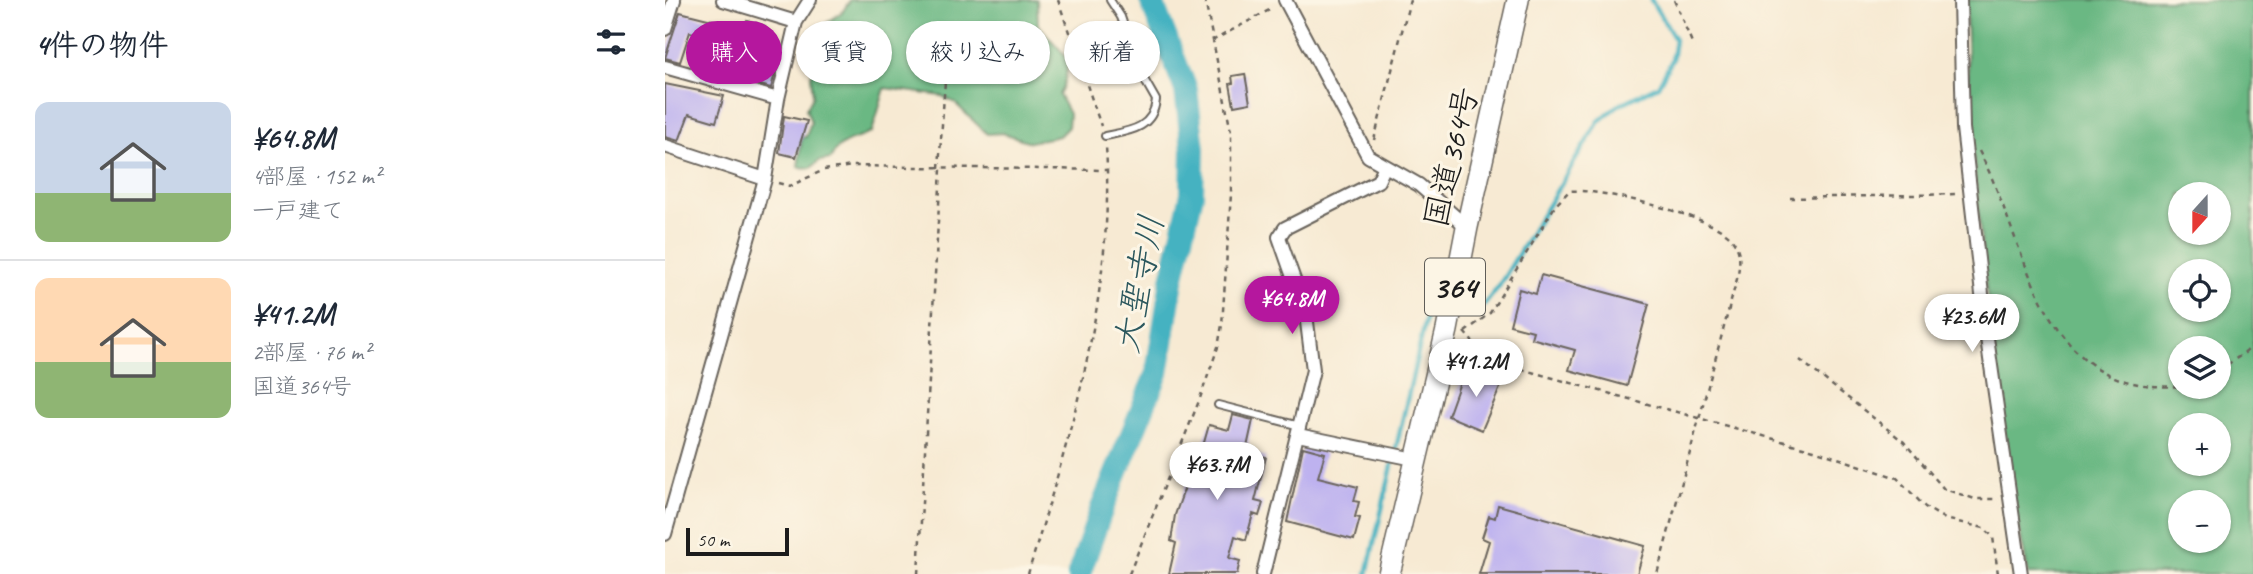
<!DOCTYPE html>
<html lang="ja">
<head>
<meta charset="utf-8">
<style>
  body { margin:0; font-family:Caveat,"Klee One",sans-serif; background:#f2f2f3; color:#1f2937; height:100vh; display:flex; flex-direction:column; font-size:26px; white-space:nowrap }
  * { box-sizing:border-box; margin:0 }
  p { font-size:23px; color:#747a83 }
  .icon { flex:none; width:38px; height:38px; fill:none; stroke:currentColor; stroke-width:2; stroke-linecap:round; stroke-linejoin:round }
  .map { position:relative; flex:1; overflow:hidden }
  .drawer { display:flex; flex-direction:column; background:#fff; width:665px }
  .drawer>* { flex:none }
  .hud { position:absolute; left:21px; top:21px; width:665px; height:63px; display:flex; gap:14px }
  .needle { width:46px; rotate:201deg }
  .buttons { position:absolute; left:1503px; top:182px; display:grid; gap:14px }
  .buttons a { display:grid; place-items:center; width:63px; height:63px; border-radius:50%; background:#fff; box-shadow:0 2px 5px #0004; font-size:35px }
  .scale { position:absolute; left:21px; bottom:18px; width:103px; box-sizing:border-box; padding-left:7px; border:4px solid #1c1c1c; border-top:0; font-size:19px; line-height:24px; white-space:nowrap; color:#1c1c1c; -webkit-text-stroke:5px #fcf5e5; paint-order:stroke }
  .price { position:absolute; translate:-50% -60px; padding:0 16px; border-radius:24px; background:#fff; color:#222; font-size:23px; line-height:46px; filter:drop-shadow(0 2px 4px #0008) }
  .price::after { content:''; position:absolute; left:50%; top:42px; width:21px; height:16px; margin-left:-10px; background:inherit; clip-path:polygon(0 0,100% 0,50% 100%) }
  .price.selected { background:#b5179e; color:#fff }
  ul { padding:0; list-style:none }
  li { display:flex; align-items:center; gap:21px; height:175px; padding:0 35px }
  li+li { border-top:2px solid #e0e1e3 }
  li span { display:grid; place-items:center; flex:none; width:196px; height:140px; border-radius:14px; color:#555 }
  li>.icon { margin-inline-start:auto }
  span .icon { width:84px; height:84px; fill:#fffc; stroke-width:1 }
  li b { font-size:30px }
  h2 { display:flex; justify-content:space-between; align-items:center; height:84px; padding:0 35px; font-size:30px }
  .tag { padding:0 24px; border-radius:32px; background:#fff; box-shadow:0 2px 5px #0004; font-size:24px; line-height:63px }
  .tag.selected { background:#b5179e; color:#fff }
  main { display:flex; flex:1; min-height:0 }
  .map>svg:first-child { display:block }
  .forest { fill:#6bb883; stroke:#446a50; stroke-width:2; fill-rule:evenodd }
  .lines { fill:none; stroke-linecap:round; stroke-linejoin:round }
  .stream { stroke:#45b2c1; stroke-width:4.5 }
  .river { stroke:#45b2c1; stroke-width:24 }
  .building { fill:#beb2ef }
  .lane-casing { stroke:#69645c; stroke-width:10 }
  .street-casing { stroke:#69645c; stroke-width:16 }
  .highway-casing { stroke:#69645c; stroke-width:24 }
  .path { stroke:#69645c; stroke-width:2.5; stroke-dasharray:5 5; stroke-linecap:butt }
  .lane { stroke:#fff; stroke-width:6 }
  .street { stroke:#fff; stroke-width:12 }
  .highway { stroke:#fff; stroke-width:21 }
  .labels { text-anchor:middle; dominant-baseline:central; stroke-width:6; stroke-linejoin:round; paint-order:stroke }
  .shield { fill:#fcf5e5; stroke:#5f5d58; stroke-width:2 }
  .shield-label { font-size:32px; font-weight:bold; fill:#1c1c1c }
  .street-label { font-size:33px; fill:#1c1c1c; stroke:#fcf5e5 }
  .water-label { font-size:35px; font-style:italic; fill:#2c585e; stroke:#fcf5e5 }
</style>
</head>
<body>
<main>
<section class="drawer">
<h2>4件の物件<svg class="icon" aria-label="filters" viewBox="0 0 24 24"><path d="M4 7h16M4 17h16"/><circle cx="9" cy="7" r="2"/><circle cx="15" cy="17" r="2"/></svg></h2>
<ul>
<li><span style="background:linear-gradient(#c9d6e8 65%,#8fb573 0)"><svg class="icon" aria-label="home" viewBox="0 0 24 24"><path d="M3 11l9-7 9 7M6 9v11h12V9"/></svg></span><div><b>¥64.8M</b><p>4部屋 · 152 m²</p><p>一戸建て</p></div></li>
<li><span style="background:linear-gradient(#ffd9b3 60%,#8fb573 0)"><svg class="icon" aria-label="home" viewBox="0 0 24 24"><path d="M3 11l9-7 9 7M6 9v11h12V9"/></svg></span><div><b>¥41.2M</b><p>2部屋 · 76 m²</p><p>国道364号</p></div></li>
</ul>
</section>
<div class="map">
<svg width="1588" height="574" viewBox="0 0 1588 574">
  <rect width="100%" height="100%" fill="#fcf5e5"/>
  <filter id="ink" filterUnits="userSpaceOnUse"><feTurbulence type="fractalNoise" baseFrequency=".0143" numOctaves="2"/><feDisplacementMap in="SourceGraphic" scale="14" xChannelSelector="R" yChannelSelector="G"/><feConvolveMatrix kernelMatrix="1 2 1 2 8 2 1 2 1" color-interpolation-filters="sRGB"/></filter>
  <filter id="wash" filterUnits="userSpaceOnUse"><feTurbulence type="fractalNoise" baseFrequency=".00686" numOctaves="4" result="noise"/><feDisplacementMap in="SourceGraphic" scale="28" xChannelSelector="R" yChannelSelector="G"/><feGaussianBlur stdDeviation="1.57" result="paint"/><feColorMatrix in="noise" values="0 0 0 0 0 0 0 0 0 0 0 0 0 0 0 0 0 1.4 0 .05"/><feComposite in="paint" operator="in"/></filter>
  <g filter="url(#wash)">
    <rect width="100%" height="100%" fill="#f7ead3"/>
    <path class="forest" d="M185,0H372L373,24C394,54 414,52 394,95L404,114L403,127L394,136L365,142L338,133L322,134L290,103L277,96L220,88L207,132C190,141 173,140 166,159L154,161L146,168L133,167L137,137H141L146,122L141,109L148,96L146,76L162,23L178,11Z
      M1301,0H1588V574H1363C1360,550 1352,526 1349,501C1326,335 1303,168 1301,0ZM1516,194H1554V233H1516ZM1516,271H1554V310H1516ZM1516,348H1554V387H1516ZM1516,425H1554V464H1516ZM1516,502H1554V541H1516Z"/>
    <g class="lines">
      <path class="stream" d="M803,313L820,304L834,286L934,121L952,106L993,86L1007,60L1010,39L986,0
        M702,574L764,305L772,306"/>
      <path class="river" d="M414,574L437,508L492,373L507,280L527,194L528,149L521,90L486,0"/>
    </g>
    <g id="blocks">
      <path class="building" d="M15,12L79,28L82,20L100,26L95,43L105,46L98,66L111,70L106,88L66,77L74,48L25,32L15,62L0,58Z
        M580,74L585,103L569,106L565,84L568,83L567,76Z
        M0,84L59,96L51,122L24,114L14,141L0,137Z
        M119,116L142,121L131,157L114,153Z
        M876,275L984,304L962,386L904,370L910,350L866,338L868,331L845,325L854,289L871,294Z
        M820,368L840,376L817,430L783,416L798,374L816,381Z
        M568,415L588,420L581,452L601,457L590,501L598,503L594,516L588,514L581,540L570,536L564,558L575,561L572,574H504L511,543L506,541L510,515L535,445L538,446L544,425L564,430Z
        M638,447L660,453L653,477L693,487L689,501L694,502L690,517L695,518L689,540L622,522Z
        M833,505L980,546L972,574H814L824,541L817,538L824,516L830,518Z"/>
    </g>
  </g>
  <g filter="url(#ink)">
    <use href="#blocks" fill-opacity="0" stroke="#69645c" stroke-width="2"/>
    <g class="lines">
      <defs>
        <path id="lane" d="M440,136C464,131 488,129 491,100L475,72L456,17L445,0
          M553,405L635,426"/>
        <path id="street" d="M58,0L131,22
          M620,0L703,156L754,185L802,227
          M1295,0L1298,128L1322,338L1356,574
          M0,29L9,0
          M0,67L113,99
          M0,146L100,179
          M633,435L749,459
          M0,534L100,179L113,99L131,22L145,0
          M598,574L648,370L641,314L614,237L620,228L713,181L719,168"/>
        <path id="highway" d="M724,574L782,330L802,227L853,0"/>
      </defs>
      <use href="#lane" class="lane-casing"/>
      <use href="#street" class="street-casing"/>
      <use href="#highway" class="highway-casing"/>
      <path class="path" d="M393,0L436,126
        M1009,0L1028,45
        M547,41L608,8
        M709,140L745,0
        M1314,151C1365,247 1373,397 1516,386
        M274,168L280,81
        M113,183L125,186L159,170L187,166L441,170
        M1125,198L1291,194
        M799,332L821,357L845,366L1149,450L1232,478L1260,507L1280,519L1319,528L1328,537L1333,574
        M800,332L825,313L890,206L904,191C930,187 1050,217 1066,238C1077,251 1075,263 1072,279L992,574
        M1135,360L1239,442L1279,489L1310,499H1333
        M1554,370L1581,352L1588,344
        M253,574L276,169
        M363,574C405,436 450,293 441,146
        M464,574L534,401L553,347L557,325L566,194V132L540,0"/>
      <use href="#lane" class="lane"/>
      <use href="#street" class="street"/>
      <use href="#highway" class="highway"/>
    </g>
  </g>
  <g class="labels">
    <rect class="shield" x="760" y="258.5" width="60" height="57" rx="5"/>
    <g class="shield-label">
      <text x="790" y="287">364</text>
    </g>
    <g class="street-label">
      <text transform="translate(786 157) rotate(-77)">国道364号</text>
    </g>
    <g class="water-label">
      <text transform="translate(474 284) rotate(-79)">大聖寺川</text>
    </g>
  </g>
</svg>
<div class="buttons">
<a><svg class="needle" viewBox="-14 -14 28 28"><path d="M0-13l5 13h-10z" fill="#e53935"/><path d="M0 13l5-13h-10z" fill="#747a83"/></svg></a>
<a><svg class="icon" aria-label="locate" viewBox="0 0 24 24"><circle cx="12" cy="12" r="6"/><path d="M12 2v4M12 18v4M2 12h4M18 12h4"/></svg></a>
<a><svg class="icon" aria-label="layers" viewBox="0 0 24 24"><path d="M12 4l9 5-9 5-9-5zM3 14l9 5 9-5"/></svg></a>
<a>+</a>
<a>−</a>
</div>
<div class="scale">50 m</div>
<b class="price selected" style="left:627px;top:336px">¥64.8M</b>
<b class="price" style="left:1307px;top:354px">¥23.6M</b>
<b class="price" style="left:811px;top:399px">¥41.2M</b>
<b class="price" style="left:552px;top:502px">¥63.7M</b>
<div class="hud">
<a class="tag selected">購入</a>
<a class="tag">賃貸</a>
<a class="tag">絞り込み</a>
<a class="tag">新着</a>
</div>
</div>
</main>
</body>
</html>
